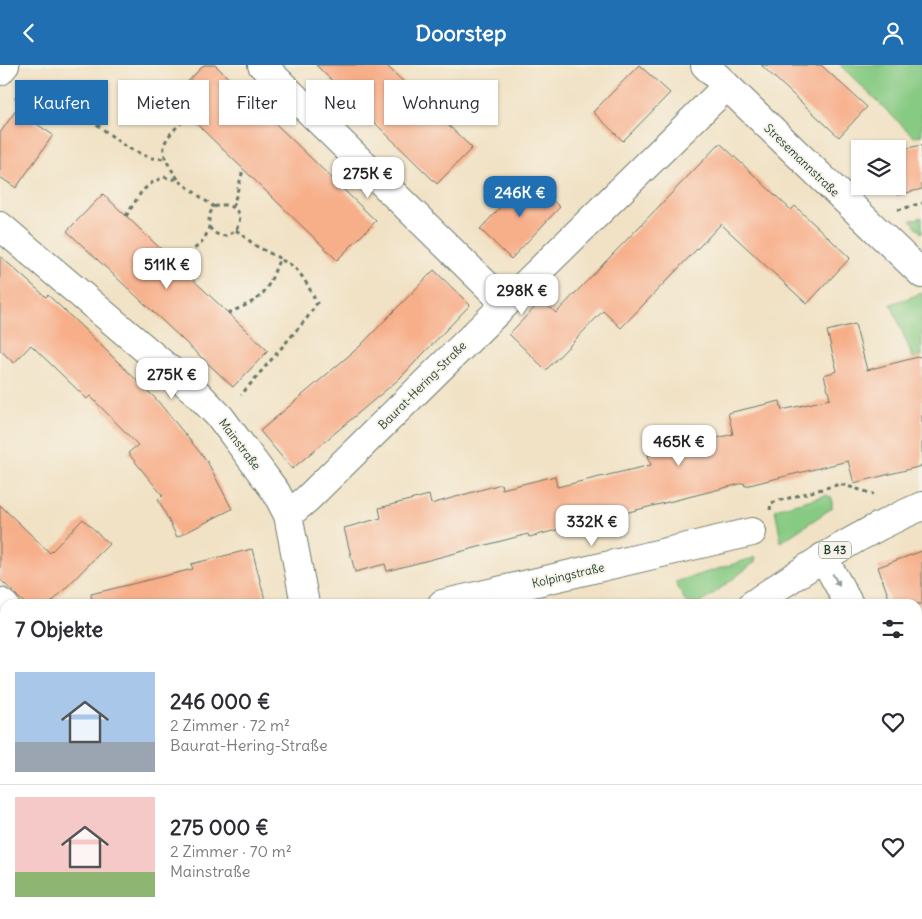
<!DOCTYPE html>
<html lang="de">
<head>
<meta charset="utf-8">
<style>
  body { margin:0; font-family:Delius,sans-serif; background:#f2f2f3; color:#2b2b33; height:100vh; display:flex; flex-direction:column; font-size:19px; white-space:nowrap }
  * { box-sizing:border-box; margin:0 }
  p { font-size:16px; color:#7c7c81 }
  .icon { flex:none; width:28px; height:28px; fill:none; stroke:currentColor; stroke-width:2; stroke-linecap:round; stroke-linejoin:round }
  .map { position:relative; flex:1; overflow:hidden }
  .side { position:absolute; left:0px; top:534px; width:922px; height:321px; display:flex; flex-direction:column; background:#fff; border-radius:15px 15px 0 0; box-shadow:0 1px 4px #0004 }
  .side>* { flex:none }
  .hud { position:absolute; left:15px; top:15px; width:500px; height:45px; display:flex; gap:10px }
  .tools { position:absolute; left:851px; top:75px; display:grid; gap:10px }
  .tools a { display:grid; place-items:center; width:55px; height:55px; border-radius:0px; background:#fff; box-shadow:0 1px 4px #0004; font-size:25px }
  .price { position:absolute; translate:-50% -42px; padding:0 11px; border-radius:10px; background:#fff; color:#222; font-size:16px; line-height:32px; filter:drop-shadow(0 1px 2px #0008) }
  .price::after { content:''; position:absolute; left:50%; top:30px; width:15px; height:11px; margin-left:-8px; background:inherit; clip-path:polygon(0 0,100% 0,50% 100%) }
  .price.active { background:#1f6fb2; color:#fff }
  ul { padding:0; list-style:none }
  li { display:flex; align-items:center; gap:15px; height:125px; padding:0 15px }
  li+li { border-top:1px solid #e1e1e2 }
  li span { display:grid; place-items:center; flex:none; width:140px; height:100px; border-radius:0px; color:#555 }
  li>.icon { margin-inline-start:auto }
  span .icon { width:60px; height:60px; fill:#fffc; stroke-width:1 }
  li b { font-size:21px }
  h2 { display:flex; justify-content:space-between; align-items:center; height:60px; padding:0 15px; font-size:21px }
  .pill { padding:0 18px; border-radius:0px; background:#fff; box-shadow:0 1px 4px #0004; font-size:18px; line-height:45px }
  .pill.active { background:#1f6fb2; color:#fff }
  header { display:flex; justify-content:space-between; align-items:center; height:65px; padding:0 15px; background:#1f6fb2; color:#fff; font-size:22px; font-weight:700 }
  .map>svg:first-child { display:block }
  .green { fill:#87ca83; stroke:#53845c }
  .building { fill:#f7af8a }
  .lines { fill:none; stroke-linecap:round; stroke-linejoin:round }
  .street-casing { stroke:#687767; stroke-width:30 }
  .primary-casing { stroke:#687767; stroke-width:30 }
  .path { stroke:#687767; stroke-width:3; stroke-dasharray:4 4; stroke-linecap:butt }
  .street { stroke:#fff; stroke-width:28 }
  .primary { stroke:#fff; stroke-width:28 }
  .oneway { fill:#8f9e9a }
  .labels { text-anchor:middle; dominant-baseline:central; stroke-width:4; stroke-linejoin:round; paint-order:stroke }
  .shield { fill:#f7f3e8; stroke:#60746a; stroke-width:1 }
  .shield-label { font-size:11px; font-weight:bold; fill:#1f3d34 }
  .street-label { font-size:12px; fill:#1f3d34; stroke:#f7f3e8 }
</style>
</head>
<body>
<header><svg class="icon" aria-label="back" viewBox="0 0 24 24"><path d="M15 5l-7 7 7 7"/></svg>Doorstep<svg class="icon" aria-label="person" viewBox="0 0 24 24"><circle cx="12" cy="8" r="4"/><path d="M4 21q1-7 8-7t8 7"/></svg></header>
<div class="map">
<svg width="922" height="854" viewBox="0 0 922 854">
  <rect width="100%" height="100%" fill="#f7f3e8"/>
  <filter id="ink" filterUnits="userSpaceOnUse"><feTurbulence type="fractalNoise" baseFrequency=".02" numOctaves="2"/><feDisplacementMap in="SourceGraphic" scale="10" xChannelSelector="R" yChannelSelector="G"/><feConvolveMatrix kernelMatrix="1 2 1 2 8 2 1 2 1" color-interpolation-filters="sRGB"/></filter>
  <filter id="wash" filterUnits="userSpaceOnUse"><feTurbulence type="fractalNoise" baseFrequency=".0096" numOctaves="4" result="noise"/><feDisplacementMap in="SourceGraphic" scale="20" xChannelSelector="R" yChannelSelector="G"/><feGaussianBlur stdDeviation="1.12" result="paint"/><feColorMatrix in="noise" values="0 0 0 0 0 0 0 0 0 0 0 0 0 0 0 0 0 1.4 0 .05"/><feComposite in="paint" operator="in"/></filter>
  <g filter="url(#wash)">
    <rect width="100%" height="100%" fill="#f1e2c5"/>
    <path class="green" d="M840,0H922V70L914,72Z
      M922,152V169L911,155Z
      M922,228V292L913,293L891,239Z
      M827,430L832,433V443L781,477L775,444Z
      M756,492L755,497L700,539H687L675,517Z
      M918,839L922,849V854H722L724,850H918Z"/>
    <g id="blocks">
      <path class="building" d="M204,0H215L376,156L337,195L171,34Z
        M316,0H386L472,83L437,119Z
        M639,0L670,28L623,76L593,47Z
        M761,0H821L867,42L839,72Z
        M16,45L53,70L16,123L0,112V68Z
        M720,78L791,145L795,141L850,193L807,239L721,159L621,263L603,246L546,305L509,269L542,235L556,248Z
        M922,80V124L898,130V85Z
        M528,113L560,142L511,194L480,164Z
        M103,129L268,286L233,322L67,166Z
        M0,191L46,232L48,230L80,260L156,334L207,396L232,444L177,472L158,434L163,431L128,388L138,380L90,331L87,334L31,280L14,298L0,285Z
        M434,205L470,240L399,314L292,404L260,366L359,282Z
        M855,259L867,305L922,291V401L854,418L848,396L745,421L744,418L529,472L528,469L387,506L385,499L355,507L344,463L381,453L379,443L429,430L431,439L501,419L502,424L555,411L557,422L651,400L648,390L733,369L728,348L780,336L782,345L830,334L824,310L837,306L827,266Z
        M0,440L50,488L83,454L109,479L50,539H25L0,514Z
        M252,484L265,535L250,539H92L91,529L193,504L191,499Z
        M922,486V539H891L878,502Z"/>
    </g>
  </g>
  <g filter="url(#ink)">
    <use href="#blocks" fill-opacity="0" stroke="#687767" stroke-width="1"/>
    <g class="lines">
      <defs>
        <path id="street" d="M262,0L505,238
          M705,0L922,209
          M0,6L5,0
          M0,161L196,327L221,353L276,427L288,450L305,539
          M288,450L307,434L727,21
          M823,492L849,539
          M0,537L5,541
          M442,539L752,467
          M0,650L5,649
          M918,696L922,709"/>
        <path id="primary" d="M753,539C807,502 861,467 922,441
          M335,854L340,850"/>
      </defs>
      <use href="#street" class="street-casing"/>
      <use href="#primary" class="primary-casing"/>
      <path class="path" d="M15,32L27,39L61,52L91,55L126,82L150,93L165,94
        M178,114C155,82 161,77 188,51
        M233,142L243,105
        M898,145L922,138
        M126,151L142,126L153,117L164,112L178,115L214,142
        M236,165L256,181L283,195
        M175,198C186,190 202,181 207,168C212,158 205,153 214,142C219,140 224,139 229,141C254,149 229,188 209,162
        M228,248C264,233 265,231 279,195C298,197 309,223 317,238L307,253L241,330
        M770,445L771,438L840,419L874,429
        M907,854L922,848"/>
      <use href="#street" class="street"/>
      <use href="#primary" class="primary"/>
    </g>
    <defs><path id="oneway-solid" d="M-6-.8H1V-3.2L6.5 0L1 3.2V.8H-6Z" transform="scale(1.25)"/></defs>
    <use class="oneway" href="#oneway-solid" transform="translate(836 515) rotate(61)"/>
  </g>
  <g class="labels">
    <rect class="shield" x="819" y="476.5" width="32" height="17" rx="4"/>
    <g class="shield-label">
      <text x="835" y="485">B 43</text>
    </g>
    <g class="street-label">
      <text transform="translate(802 95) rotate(44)">Stresemannstraße</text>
      <text transform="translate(422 320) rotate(-45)">Baurat-Hering-Straße</text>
      <text transform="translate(240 379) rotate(53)">Mainstraße</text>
      <text transform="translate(568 510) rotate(-13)">Kolpingstraße</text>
    </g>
  </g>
</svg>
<div class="tools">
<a><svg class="icon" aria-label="layers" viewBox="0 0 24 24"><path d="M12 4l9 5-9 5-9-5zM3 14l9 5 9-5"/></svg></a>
</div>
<b class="price" style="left:368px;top:134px">275K €</b>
<b class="price active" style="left:520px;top:153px">246K €</b>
<b class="price" style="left:167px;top:225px">511K €</b>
<b class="price" style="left:522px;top:251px">298K €</b>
<b class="price" style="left:172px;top:335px">275K €</b>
<b class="price" style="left:679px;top:402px">465K €</b>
<b class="price" style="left:592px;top:482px">332K €</b>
<div class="hud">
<a class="pill active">Kaufen</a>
<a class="pill">Mieten</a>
<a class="pill">Filter</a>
<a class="pill">Neu</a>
<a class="pill">Wohnung</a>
</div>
<section class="side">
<h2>7 Objekte<svg class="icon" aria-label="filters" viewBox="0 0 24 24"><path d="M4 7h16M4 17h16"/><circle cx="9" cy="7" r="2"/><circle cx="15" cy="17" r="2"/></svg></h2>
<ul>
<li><span style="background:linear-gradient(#a9c7e8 70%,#9aa5b1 0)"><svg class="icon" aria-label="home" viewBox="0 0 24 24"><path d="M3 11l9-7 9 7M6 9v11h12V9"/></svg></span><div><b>246 000 €</b><p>2 Zimmer · 72 m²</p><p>Baurat-Hering-Straße</p></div><svg class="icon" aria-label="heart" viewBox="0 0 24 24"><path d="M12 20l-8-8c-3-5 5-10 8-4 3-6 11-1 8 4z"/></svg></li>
<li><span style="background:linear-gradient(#f6c9c9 75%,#8fb573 0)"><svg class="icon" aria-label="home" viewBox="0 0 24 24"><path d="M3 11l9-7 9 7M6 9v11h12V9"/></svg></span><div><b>275 000 €</b><p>2 Zimmer · 70 m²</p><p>Mainstraße</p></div><svg class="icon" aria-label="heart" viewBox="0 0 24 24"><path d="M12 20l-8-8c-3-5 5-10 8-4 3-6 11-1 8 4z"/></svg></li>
</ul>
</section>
</div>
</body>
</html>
